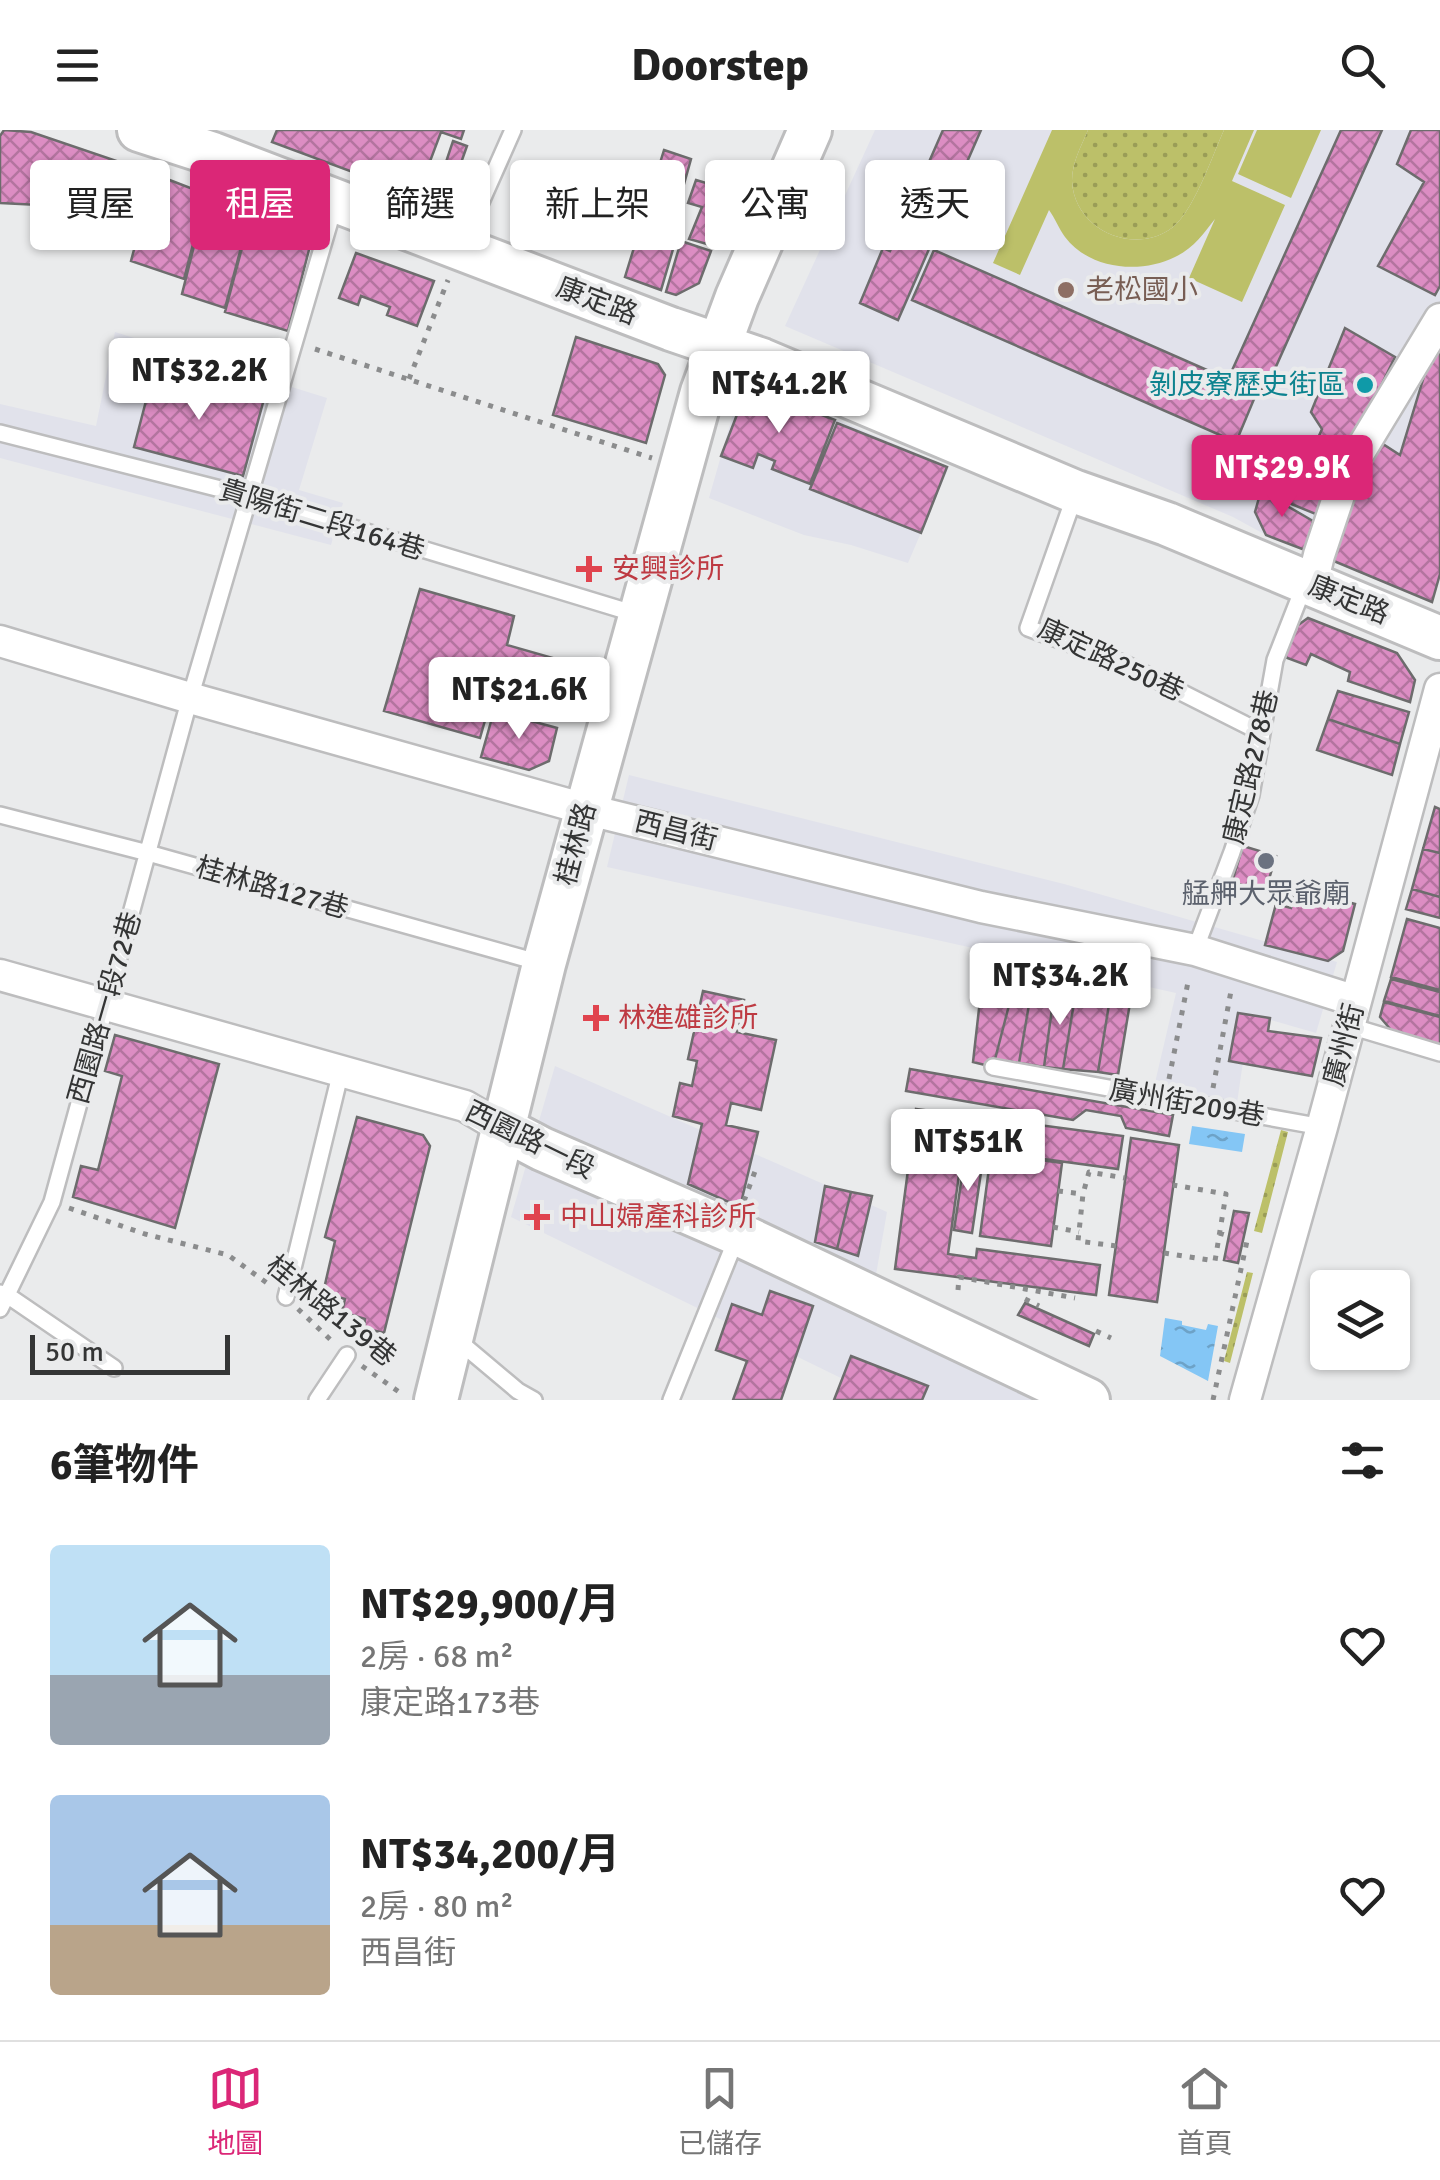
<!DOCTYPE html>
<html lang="zh-TW">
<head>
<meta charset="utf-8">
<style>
  body { margin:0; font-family:Signika,"Noto Sans TC",sans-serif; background:#f6f6f6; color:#222; height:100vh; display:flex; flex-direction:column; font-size:38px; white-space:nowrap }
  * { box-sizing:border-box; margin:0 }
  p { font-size:32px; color:#767676 }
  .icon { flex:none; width:55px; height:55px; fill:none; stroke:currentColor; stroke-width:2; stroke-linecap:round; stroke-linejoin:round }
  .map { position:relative; height:1270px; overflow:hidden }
  .panel { display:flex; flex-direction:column; background:#fff; flex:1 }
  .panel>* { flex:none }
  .banner { position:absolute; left:30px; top:30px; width:1380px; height:90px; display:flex; gap:20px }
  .tools { position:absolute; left:1310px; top:1140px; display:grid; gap:20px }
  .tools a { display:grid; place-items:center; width:100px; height:100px; border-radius:10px; background:#fff; box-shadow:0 2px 8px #0004; font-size:50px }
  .scale { position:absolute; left:30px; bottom:25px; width:200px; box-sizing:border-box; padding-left:10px; border:5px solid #343535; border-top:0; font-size:28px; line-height:35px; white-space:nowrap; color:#343535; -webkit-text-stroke:8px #eaebec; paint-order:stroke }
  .price { position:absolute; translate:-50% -85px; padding:0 22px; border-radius:10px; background:#fff; color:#222; font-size:32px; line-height:65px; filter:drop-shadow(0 2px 5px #0008) }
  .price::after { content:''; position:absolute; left:50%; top:60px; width:30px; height:22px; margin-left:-15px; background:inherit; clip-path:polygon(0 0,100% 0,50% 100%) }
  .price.selected { background:#db2777; color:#fff }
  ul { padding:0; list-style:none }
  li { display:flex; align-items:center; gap:30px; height:250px; padding:0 50px }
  li span { display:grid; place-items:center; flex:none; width:280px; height:200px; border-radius:10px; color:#555 }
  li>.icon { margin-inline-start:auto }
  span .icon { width:120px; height:120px; fill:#fffc; stroke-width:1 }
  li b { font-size:42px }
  h2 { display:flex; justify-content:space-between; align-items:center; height:120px; padding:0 50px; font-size:42px }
  .tag { padding:0 35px; border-radius:10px; background:#fff; box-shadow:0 2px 8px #0004; font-size:35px; line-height:90px }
  .tag.selected { background:#db2777; color:#fff }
  header { display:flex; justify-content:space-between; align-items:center; height:130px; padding:0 50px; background:#fff; font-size:45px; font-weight:800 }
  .menu { display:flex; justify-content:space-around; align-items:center; height:140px; border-top:2px solid #e0e0e0; background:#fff; font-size:28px; color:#767676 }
  .menu a { display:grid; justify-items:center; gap:5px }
  .menu .selected { color:#db2777 }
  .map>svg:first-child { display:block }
  .built { fill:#e1e2eb }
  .grass { fill:url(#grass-dots) }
  .garden { fill:#bcc069 }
  .water { fill:url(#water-ripples) }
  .building { fill:url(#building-cross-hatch); stroke:#6d6c6d; stroke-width:2.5 }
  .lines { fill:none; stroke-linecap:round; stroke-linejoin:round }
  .lane-casing { stroke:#bdbdbe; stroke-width:20 }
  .street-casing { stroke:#bdbdbe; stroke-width:35 }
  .secondary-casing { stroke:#bdbdbe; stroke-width:48 }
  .path { stroke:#8b8c8d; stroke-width:5; stroke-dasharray:5 8; stroke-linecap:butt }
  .lane { stroke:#fff; stroke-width:15 }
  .street { stroke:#fff; stroke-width:30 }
  .secondary { stroke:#fff; stroke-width:42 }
  .education-dot { fill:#8d6e63; stroke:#eaebec; stroke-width:4 }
  .culture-dot { fill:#0f9aa8; stroke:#eaebec; stroke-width:4 }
  .health-dot { fill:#e0444e; stroke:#eaebec; stroke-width:4 }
  .worship-dot { fill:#6b7280; stroke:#eaebec; stroke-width:4 }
  .labels { text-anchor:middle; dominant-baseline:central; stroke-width:8; stroke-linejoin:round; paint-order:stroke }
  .education-label { font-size:28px; fill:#785e54; stroke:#eaebec; text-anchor:start }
  .street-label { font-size:28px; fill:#343535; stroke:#eaebec }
  .culture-label { font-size:28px; fill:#0d838f; stroke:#eaebec; text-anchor:end }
  .health-label { font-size:28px; fill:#be3a42; stroke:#eaebec; text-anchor:start }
  .worship-label { font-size:28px; fill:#5b616d; stroke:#eaebec }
</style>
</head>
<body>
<header><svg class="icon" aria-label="menu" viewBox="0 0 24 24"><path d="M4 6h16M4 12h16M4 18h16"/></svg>Doorstep<svg class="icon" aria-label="search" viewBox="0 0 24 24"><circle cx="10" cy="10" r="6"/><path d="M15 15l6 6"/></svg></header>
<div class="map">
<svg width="1440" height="1270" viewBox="0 0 1440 1270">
  <defs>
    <pattern id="grass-dots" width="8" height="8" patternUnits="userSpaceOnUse" patternTransform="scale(2.5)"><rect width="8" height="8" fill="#bcc069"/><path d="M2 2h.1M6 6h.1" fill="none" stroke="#9a9d57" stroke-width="1.8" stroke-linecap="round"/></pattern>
    <pattern id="water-ripples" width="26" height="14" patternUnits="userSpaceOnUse" patternTransform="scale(2.5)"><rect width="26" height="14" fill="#84c6f5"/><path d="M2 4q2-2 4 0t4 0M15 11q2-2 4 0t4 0" fill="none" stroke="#6da2c7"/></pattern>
    <pattern id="building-cross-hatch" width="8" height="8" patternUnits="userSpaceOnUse" patternTransform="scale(2.5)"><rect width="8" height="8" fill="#dc8dc3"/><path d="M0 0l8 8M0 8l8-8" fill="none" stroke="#b3749f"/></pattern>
  </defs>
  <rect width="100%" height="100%" fill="#eaebec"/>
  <path class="built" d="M875,0H1440V444L1432,472L1266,405L1233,387L785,196Z
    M115,202L327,268L299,360L343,373L331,415L0,328V274L96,296Z
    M757,256L949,337L908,433L851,415L804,405L709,368L737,270Z
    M629,645L1064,754L1337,832L1316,903L1250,884L1237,973L1154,957L1176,863L607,737Z
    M555,936L887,1082L871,1173L1075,1270H886L511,1087Z"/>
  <path class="grass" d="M1088,0H1224C1212,26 1193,85 1169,100C1130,125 1074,98 1072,51C1072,32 1081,17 1088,0Z
    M1281,1000L1288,1002L1262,1103L1254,1101Z
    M1247,1142L1253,1143L1230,1233L1224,1231Z"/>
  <path class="garden" d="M1052,0H1088C1081,17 1072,32 1072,51C1074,98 1130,125 1169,100C1193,85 1212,26 1224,0H1254L1232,51L1285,75L1242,172L1189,148L1215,89C1204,103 1193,119 1175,127C1141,144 1090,140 1065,107C1059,99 1055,88 1049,80L1020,145L993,133Z
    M1257,0H1321L1291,68L1238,44Z"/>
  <path class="water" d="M1192,996L1245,1004L1242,1022L1189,1014Z
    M1165,1188L1182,1191V1195L1206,1200L1208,1194L1218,1196L1208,1251L1160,1226Z"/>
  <path class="building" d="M4,0L31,2L149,42L138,80L0,73V6Z
    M277,0H464L461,9L441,2L417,66L272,12Z
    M943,0H981L898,190L860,173L883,118L890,121Z
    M1341,0H1382L1265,261L1230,245Z
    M1411,0H1440V156L1435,165L1378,136L1424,52L1397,34Z
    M453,11L467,16L445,78L432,74Z
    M664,20L691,29L679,72L682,78L681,92L661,160L625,147Z
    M154,44L206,64L184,149L131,131Z
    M696,50L736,62L714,116L689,109L702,77L688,73Z
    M207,64L251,80L225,178L182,164Z
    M252,80L304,98L311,112L288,201L225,182Z
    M681,111L711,121L699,153L676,165L666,162Z
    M934,120L1257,262L1236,312L912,170Z
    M356,123L434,151L417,196L387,185L390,177L361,166L358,175L339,168Z
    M1345,198L1395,227L1318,385L1289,373L1322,299L1311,282Z
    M576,207L658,234L665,245L646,313L553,285Z
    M1440,208V444L1432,472L1329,429L1375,309L1400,325L1432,220Z
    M154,240L264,269L243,346L134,317Z
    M762,262L835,290L810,354L772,339L775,331L758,324L753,338L721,326L743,269Z
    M837,293L947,337L921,403L810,359Z
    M1262,357L1283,363L1282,373L1313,391L1305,420L1266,405L1255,382Z
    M420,459L514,486L507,515L574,534L558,590L510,577L516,557L496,552L480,608L384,581Z
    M1308,488L1397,523L1415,550L1410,572L1348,551L1350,542L1311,524L1306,535L1282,526L1294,498Z
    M1338,561L1409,582L1400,614L1328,589Z
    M494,581L557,598L549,631L529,640L481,627Z
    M1328,589L1400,614L1392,645L1317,620Z
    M1435,677L1440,679V723L1423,719Z
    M1243,716L1276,726L1265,762L1232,752Z
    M1423,719L1440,723V767L1412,759Z
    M1412,759L1440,767V788L1406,779Z
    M1312,763L1355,774L1343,821L1328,831L1265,815L1276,774L1291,778L1294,765L1311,770Z
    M1407,789L1440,798V860L1391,847Z
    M1391,849L1440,862V886L1384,871Z
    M1077,855L1112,856L1098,942L1063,939Z
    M1077,855L1063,939L1044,937L1054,864Z
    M1014,856L1032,857L1019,933L1006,931L993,937Z
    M1014,856L993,937L973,932L981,861Z
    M1112,856L1130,873L1118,945L1098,942Z
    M1032,857L1054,864L1044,937L1019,933Z
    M703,861L744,870L737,902L776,910L761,980L731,973L726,995L758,1002L740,1077L688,1054L702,994L673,986L680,953L692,956L697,931L688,929Z
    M1384,872L1440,887V918L1396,906L1380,887Z
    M1238,883L1270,888L1268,901L1321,908L1312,946L1229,931Z
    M115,905L219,934L175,1098L73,1067L81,1036L98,1040L122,946L105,941Z
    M910,939L1173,985L1169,1006L1126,998L1121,986L1086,980L1073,990L906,961Z
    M916,979L1123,1006L1118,1039L991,1022L993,1005L965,1001L948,1124L976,1128L977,1119L1100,1135L1096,1165L895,1139Z
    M357,987L423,1005L430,1016L384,1203L364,1198L365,1189L342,1182L345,1169L323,1163L335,1111L325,1107Z
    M1131,1008L1179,1015L1157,1172L1109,1165Z
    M991,1023L1062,1033L1051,1116L980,1106Z
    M965,1026L983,1029L972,1103L954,1100Z
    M825,1056L851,1062L837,1119L815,1112Z
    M851,1062L872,1066L858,1126L837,1119Z
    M1234,1081L1249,1083L1238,1133L1224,1130Z
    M770,1161L813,1176L781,1270H733L747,1231L716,1220L732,1174L762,1185Z
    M1025,1173L1094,1204L1089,1216L1018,1185Z
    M851,1226L928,1256L922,1270H834Z"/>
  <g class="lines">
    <defs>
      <path id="lane" d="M462,115L513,0
        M0,303L248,366L636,484
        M1075,365L1028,498L1125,534L1262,603
        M0,685L148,723L541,833
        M1195,820L1232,722L1251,665L1275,530L1304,456
        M1350,896L1440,923
        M993,937L1322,997
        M0,1163L7,1165L114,1238
        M286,1167L341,941
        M0,1179L52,1072L190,568L335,74
        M455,1208L518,1261L534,1270
        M317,1270L347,1225
        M671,1270L737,1107"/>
      <path id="street" d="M1312,454L1319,425L1346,344L1440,189
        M0,511L190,568L585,679L981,777L1195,820L1356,871
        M0,845L465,976L502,998
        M1245,1270L1322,997L1440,559"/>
      <path id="secondary" d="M139,0L213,24L671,199L762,230L1076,362L1167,394L1440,508
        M502,998L542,1019L738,1104L1088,1270
        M436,1270L544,834L702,262L737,167L810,0"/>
    </defs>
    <use href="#lane" class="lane-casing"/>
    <use href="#street" class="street-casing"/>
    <use href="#secondary" class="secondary-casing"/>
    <path class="path" d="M141,85L153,42
      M315,219L652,328
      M409,249L448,150
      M1169,949L1189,847
      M1213,958L1231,861
      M1058,1061L1083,1064
      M744,1071L757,1036
      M69,1078L145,1104L228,1125L267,1153
      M1053,1097L1079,1102
      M1219,1103L1229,1106
      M1116,1116L1078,1111L1083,1064L1089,1042L1125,1048
      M1164,1123L1215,1131L1226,1064L1173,1055
      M958,1160L959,1147L1075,1168
      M1025,1169L1039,1176
      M298,1179L334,1213
      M1096,1201L1111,1208
      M362,1236L402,1264
      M1213,1270L1247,1111L1243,1109"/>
    <use href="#lane" class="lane"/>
    <use href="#street" class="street"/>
    <use href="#secondary" class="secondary"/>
  </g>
  <circle class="education-dot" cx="1066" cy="160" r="10"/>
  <circle class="culture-dot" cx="1365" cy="255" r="10"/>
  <g class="health-dot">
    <path d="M584 424h10v10h10v10h-10v10h-10v-10h-10v-10h10z"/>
    <path d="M591 873h10v10h10v10h-10v10h-10v-10h-10v-10h10z"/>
    <path d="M532 1072h10v10h10v10h-10v10h-10v-10h-10v-10h10z"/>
  </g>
  <circle class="worship-dot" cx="1266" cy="731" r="10"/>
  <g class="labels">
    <g class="education-label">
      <text x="1086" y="160">老松國小</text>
    </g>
    <g class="street-label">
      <text transform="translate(597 171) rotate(21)">康定路</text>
      <text transform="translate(322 390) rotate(17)">貴陽街二段164巷</text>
      <text transform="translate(1349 470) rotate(22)">康定路</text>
      <text transform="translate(1111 530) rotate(25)">康定路250巷</text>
      <text transform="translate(1251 637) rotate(-77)">康定路278巷</text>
      <text transform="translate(676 701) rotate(14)">西昌街</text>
      <text transform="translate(576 714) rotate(-75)">桂林路</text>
      <text transform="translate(272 758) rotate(16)">桂林路127巷</text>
      <text transform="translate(105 878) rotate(-74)">西園路一段72巷</text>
      <text transform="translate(1344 915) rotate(-75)">廣州街</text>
      <text transform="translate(1187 973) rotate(10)">廣州街209巷</text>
      <text transform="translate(530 1010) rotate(26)">西園路一段</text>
      <text transform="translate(331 1181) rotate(39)">桂林路139巷</text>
    </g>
    <g class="culture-label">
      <text x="1345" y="255">剝皮寮歷史街區</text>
    </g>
    <g class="health-label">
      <text x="612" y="439">安興診所</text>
      <text x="618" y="888">林進雄診所</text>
      <text x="560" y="1087">中山婦產科診所</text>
    </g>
    <g class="worship-label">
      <text x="1266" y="764">艋舺大眾爺廟</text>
    </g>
  </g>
</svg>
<div class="tools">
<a><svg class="icon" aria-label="layers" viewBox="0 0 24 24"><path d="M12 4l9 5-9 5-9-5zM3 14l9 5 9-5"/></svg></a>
</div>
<div class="scale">50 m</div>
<b class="price" style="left:199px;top:293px">NT$32.2K</b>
<b class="price" style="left:779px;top:306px">NT$41.2K</b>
<b class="price selected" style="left:1282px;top:390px">NT$29.9K</b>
<b class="price" style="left:519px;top:612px">NT$21.6K</b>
<b class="price" style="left:1060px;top:898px">NT$34.2K</b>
<b class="price" style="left:968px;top:1064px">NT$51K</b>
<div class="banner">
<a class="tag">買屋</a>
<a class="tag selected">租屋</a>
<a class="tag">篩選</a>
<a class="tag">新上架</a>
<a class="tag">公寓</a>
<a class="tag">透天</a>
</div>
</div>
<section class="panel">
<h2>6筆物件<svg class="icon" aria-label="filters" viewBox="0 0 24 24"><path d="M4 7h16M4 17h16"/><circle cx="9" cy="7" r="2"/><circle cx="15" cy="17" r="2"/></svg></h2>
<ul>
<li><span style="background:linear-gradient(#bfe0f5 65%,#9aa5b1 0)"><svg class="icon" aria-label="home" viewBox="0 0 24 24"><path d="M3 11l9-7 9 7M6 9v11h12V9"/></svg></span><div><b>NT$29,900/月</b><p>2房 · 68 m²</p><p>康定路173巷</p></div><svg class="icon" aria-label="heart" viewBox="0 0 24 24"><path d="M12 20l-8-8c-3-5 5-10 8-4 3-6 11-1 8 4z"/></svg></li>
<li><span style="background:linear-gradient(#a9c7e8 65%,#b9a48a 0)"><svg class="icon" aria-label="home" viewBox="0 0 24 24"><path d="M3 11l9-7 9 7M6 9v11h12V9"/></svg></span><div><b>NT$34,200/月</b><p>2房 · 80 m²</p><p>西昌街</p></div><svg class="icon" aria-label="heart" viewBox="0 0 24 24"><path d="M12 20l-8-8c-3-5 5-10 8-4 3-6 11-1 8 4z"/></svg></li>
</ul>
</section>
<nav class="menu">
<a class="selected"><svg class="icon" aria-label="map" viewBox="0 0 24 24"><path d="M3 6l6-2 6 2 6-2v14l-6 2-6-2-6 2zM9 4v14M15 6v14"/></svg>地圖</a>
<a><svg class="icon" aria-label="saved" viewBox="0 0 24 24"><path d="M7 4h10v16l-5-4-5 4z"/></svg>已儲存</a>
<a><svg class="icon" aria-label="home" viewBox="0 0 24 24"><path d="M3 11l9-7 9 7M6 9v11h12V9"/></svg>首頁</a>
</nav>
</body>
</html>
